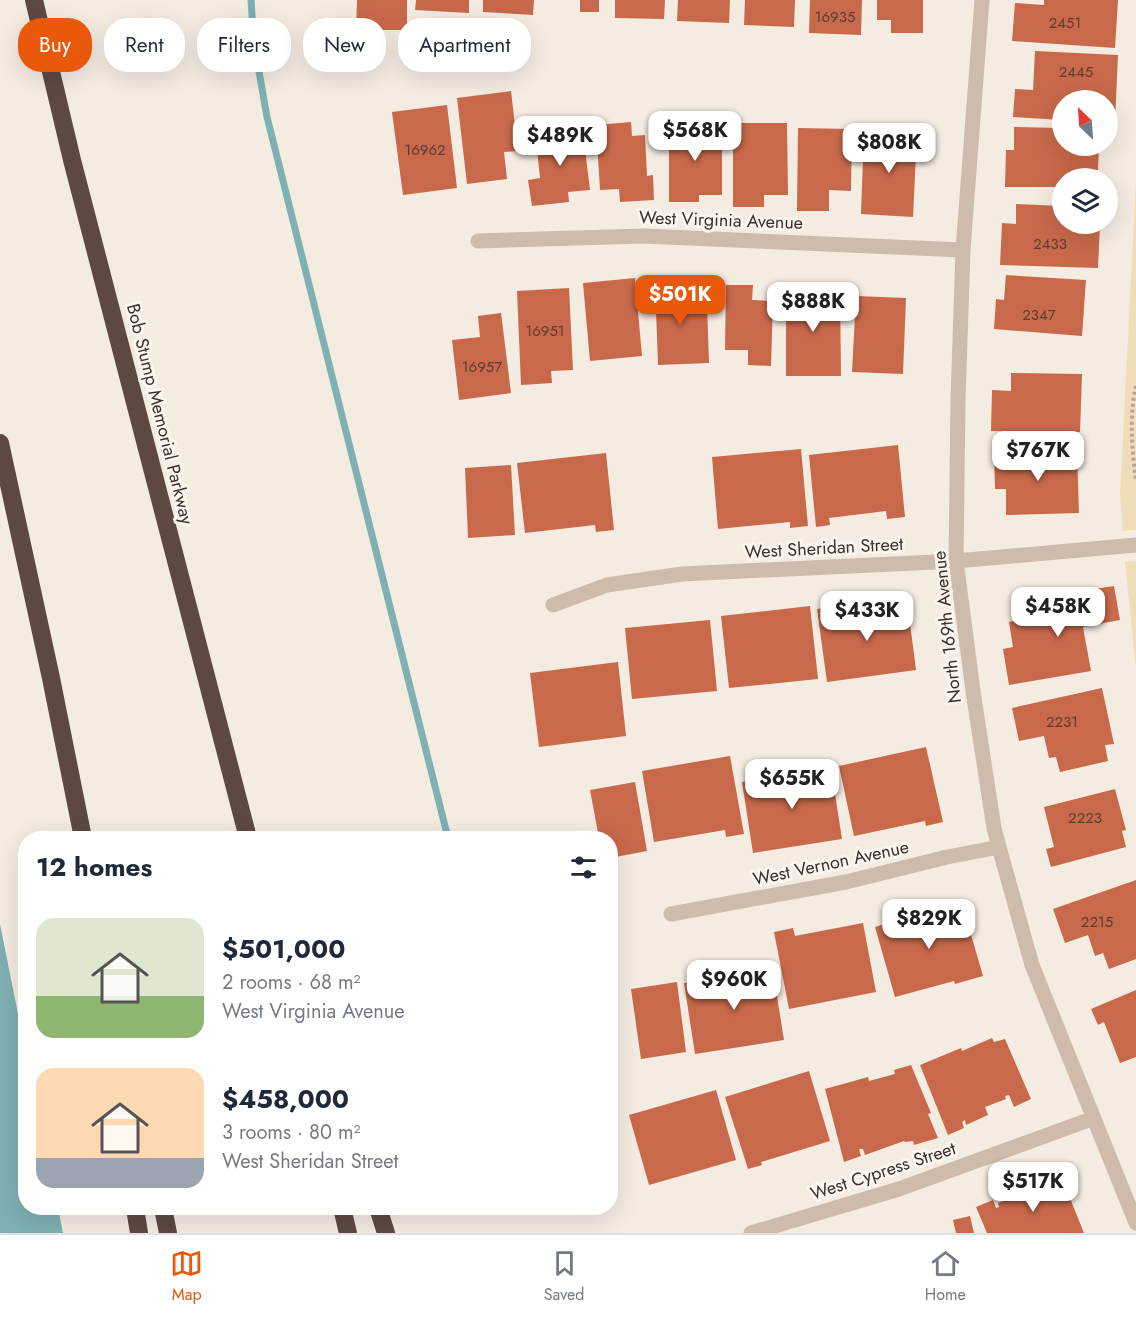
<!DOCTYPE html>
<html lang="en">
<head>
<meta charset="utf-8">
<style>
  body { margin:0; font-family:Jost,sans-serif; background:#f6f6f7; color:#1f2937; height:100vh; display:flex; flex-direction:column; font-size:22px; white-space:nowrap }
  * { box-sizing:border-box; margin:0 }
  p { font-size:20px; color:#747a83 }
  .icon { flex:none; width:33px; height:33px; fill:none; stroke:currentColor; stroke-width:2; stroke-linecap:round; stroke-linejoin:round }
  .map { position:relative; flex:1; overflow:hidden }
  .panel { position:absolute; left:18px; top:831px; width:600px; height:384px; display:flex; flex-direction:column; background:#fff; border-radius:24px; box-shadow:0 6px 24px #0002 }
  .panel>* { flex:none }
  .top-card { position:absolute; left:18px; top:18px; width:600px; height:54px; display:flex; gap:12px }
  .needle { width:39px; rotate:335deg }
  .tools { position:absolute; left:1052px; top:90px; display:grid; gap:12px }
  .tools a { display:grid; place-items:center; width:66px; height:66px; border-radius:50%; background:#fff; box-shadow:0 6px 24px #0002; font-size:30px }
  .price { position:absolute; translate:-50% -51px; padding:0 14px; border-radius:12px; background:#fff; color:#222; font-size:20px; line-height:39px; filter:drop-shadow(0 2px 3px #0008) }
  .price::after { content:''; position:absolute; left:50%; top:36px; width:18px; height:14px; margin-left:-9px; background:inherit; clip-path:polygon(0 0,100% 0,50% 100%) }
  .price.on { background:#ea580c; color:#fff }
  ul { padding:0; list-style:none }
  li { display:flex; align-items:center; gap:18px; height:150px; padding:0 18px }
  li span { display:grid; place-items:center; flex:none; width:168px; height:120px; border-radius:18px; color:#555 }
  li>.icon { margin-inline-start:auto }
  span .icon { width:72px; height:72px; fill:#fffc; stroke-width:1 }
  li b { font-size:26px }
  h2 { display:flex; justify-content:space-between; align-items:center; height:72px; padding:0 18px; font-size:26px }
  .pill { padding:0 21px; border-radius:24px; background:#fff; box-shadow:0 6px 24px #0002; font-size:21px; line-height:54px }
  .pill.on { background:#ea580c; color:#fff }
  .menu { display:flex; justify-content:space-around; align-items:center; height:84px; border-top:2px solid #e0e1e3; background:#fff; font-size:16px; color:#747a83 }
  .menu a { display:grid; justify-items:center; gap:3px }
  .menu .on { color:#ea580c }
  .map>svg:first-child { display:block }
  .sand { fill:#efdcb8 }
  .water { fill:#7fb0b2 }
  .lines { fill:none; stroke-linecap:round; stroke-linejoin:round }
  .stream { stroke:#7fb0b2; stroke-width:7 }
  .building { fill:#c8694b }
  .path { stroke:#b9a596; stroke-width:4; stroke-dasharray:3 3; stroke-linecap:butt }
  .minor { stroke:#cdbbac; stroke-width:15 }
  .motorway { stroke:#5c4a42; stroke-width:18 }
  .labels { text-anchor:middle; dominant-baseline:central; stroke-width:6; stroke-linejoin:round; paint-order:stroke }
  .number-label { font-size:15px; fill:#5e3e33 }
  .street-label { font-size:18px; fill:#3b302b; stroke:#fbf5ee }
</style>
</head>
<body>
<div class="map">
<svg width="1136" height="1233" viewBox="0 0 1136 1233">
  <rect width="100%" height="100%" fill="#f4ebe1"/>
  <path class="sand" d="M1136,182V530L1123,531L1120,495Z
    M1136,561V668L1125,562Z"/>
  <path class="water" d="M0,924L25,1049L26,1208H58L63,1233H0Z"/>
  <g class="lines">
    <path class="stream" d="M251,0L254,43L267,117L448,838"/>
  </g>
  <path class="building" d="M357,0H407V30H356Z
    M416,0H469V13L415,10Z
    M483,0H534L533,15L483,12Z
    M580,0H599V12H580Z
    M615,0H665L664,19L615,18Z
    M678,0H730L729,23L677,21Z
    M745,0H795L794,27L744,25Z
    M810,0H862L861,35L809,33Z
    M877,0H923V33H891V20H877Z
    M1044,0H1118L1115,48L1012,41L1015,3L1044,5Z
    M1035,51L1118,55L1115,122H1107V100H1062V120L1013,117L1015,89L1033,90Z
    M511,91L518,151L504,152L507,179L467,184L457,98Z
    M447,105L457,188L403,195L392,112Z
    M631,122L632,136L645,135L647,176L653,175L654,200L620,202L619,189L600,190L596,125Z
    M733,123H787L788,195H764V207H733Z
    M669,124H722V195H699V202H669Z
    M582,125L590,190L568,192L569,202L532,206L528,180L540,178L536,140L551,138L550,129Z
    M1014,127L1062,128V146H1099L1098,170H1085V178H1062V187H1005L1006,150H1014Z
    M798,128L852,129L851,191L829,190V211H797Z
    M864,131L917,133L913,217L861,214Z
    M1016,204L1062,206V224H1100L1098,268L1000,265L1002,223L1016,224Z
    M1006,275L1086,280L1082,336L994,329L996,299L1004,300Z
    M635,278L642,356L590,361L583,283Z
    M689,282L690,306L707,305L709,363L658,365L655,283Z
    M726,285H753L752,300L773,301L771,366L748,365V350H725Z
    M569,288L573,370L551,371L552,383L521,385L517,291Z
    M786,290H840L841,376H786Z
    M856,296L906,298L903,374L852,372Z
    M501,313L511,393L459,400L452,340L480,337L478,316Z
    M1011,373L1082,374L1080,432L991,431L992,390L1011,391Z
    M898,445L905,517L887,519L886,511L829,518L830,525L816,527L809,455Z
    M801,449L808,526L790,528V522L718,529L712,457Z
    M1077,451L1079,513L1006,515V489H995L994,453Z
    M606,453L614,530L596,532L595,525L525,533L517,463Z
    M511,465L515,535L468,538L465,468Z
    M1114,586L1120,620L1083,627L1091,671L1009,685L1003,649L1013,647L1009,622L1072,611L1069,593Z
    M907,600L916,670L827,682L817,609L837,606L839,618L866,614L865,606Z
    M810,606L818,679L729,688L721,616Z
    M710,620L717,691L632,699L625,628Z
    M618,662L626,736L539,747L530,673Z
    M1102,688L1114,744L1105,745L1108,761L1060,772L1056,757L1049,758L1044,736L1019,741L1012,708Z
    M926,747L943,822L926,826L925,821L854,836L839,766Z
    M730,756L744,834L726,837L725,830L654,842L642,771Z
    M831,768L842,839L753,853L742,782Z
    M635,782L647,851L610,858V838H599L590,790Z
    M1115,789L1126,830L1122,831L1126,847L1051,867L1046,849L1054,847L1044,807Z
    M1136,880V959L1109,969L1103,953L1095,956L1088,935L1065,943L1053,909Z
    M961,900L983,976L955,984L954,981L895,997L875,927Z
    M863,923L876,992L789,1009L774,932L793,928L795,936Z
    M772,965L784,1040L695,1054L684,983L756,972V967Z
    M677,982L686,1052L641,1059L631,989Z
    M1136,990V1057L1120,1063L1104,1022L1098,1025L1091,1009Z
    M992,1038L994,1042L1005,1039L1031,1099L1014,1107L1009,1095L1005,1096L1006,1099L985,1107L988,1115L966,1125L965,1120L962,1122L964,1128L948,1135L920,1065L961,1048L962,1051Z
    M911,1065L931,1113L928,1114L938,1138L914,1145L913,1141L905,1142L904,1141L865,1155L863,1149H859L861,1156L844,1162L825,1089L868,1077L869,1081L895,1074L894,1070Z
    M809,1071L830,1141L761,1162L762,1165L748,1169L725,1097Z
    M716,1090L736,1160L649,1185L629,1115Z
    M1061,1176L1084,1233H987L976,1207L993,1200L996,1208L999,1207L998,1203L1020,1194L1023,1201L1044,1193L1045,1196L1049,1194L1044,1182Z
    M970,1216L974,1233H956L953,1220Z"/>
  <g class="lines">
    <path class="path" d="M1136,386C1129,416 1132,450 1136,481"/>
    <path class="minor" d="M982,0L963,250L958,400L956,561L974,698L994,828L999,847L1032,965L1136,1223
      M478,241L643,236L963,250
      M553,605L607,585L682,574L956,561L1136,545
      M671,914L846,882L947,857L999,847
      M751,1233L899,1189L1094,1118"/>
    <path class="motorway" d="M34,0L72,160L248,838
      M0,443L51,678L83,838
      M135,1208L139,1233
      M163,1208L168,1233
      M342,1208L348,1233
      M378,1208L386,1233"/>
  </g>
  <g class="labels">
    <g class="number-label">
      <text x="835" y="17">16935</text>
      <text x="1065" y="23">2451</text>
      <text x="1076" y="72">2445</text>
      <text x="425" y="150">16962</text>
      <text x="1050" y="244">2433</text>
      <text x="1039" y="315">2347</text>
      <text x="545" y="331">16951</text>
      <text x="482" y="367">16957</text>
      <text x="1062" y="722">2231</text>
      <text x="1085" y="818">2223</text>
      <text x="1097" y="922">2215</text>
    </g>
    <g class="street-label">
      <text transform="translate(721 220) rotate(2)">West Virginia Avenue</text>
      <text transform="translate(160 414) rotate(76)">Bob Stump Memorial Parkway</text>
      <text transform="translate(824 548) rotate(-3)">West Sheridan Street</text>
      <text transform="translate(947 627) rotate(-96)">North 169th Avenue</text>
      <text transform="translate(831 863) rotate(-12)">West Vernon Avenue</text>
      <text transform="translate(883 1171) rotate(-18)">West Cypress Street</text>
    </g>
  </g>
</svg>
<div class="tools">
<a><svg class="needle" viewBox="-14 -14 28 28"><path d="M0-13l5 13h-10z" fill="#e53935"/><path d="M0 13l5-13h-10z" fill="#747a83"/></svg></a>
<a><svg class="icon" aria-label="layers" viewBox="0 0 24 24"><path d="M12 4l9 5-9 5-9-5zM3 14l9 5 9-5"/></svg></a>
</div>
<b class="price" style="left:695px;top:162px">$568K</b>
<b class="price" style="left:560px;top:167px">$489K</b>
<b class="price" style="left:889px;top:174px">$808K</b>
<b class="price on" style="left:680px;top:326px">$501K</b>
<b class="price" style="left:813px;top:333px">$888K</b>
<b class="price" style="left:1038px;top:482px">$767K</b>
<b class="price" style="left:1058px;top:638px">$458K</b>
<b class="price" style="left:867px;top:642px">$433K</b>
<b class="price" style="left:792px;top:810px">$655K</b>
<b class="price" style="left:929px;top:950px">$829K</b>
<b class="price" style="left:734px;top:1011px">$960K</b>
<b class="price" style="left:1033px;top:1213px">$517K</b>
<div class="top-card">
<a class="pill on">Buy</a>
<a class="pill">Rent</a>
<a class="pill">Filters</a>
<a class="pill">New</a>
<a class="pill">Apartment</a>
</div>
<section class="panel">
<h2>12 homes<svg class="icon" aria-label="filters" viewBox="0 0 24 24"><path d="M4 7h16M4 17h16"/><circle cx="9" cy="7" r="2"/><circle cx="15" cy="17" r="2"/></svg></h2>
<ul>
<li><span style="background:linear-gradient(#dfe7d0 65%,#8fb573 0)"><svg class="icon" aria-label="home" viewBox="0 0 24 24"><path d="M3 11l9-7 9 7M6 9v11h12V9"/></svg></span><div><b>$501,000</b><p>2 rooms · 68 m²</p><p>West Virginia Avenue</p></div></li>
<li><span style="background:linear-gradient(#ffd9b3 75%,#9aa5b1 0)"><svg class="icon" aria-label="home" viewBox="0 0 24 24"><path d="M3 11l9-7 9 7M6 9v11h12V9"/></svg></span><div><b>$458,000</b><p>3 rooms · 80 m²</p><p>West Sheridan Street</p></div></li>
</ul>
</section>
</div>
<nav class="menu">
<a class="on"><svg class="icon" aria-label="map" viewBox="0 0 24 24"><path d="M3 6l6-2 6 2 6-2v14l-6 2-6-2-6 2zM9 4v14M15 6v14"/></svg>Map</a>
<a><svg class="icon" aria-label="saved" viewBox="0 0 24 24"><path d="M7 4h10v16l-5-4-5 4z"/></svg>Saved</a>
<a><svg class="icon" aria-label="home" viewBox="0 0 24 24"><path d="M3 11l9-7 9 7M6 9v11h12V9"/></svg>Home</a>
</nav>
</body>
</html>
